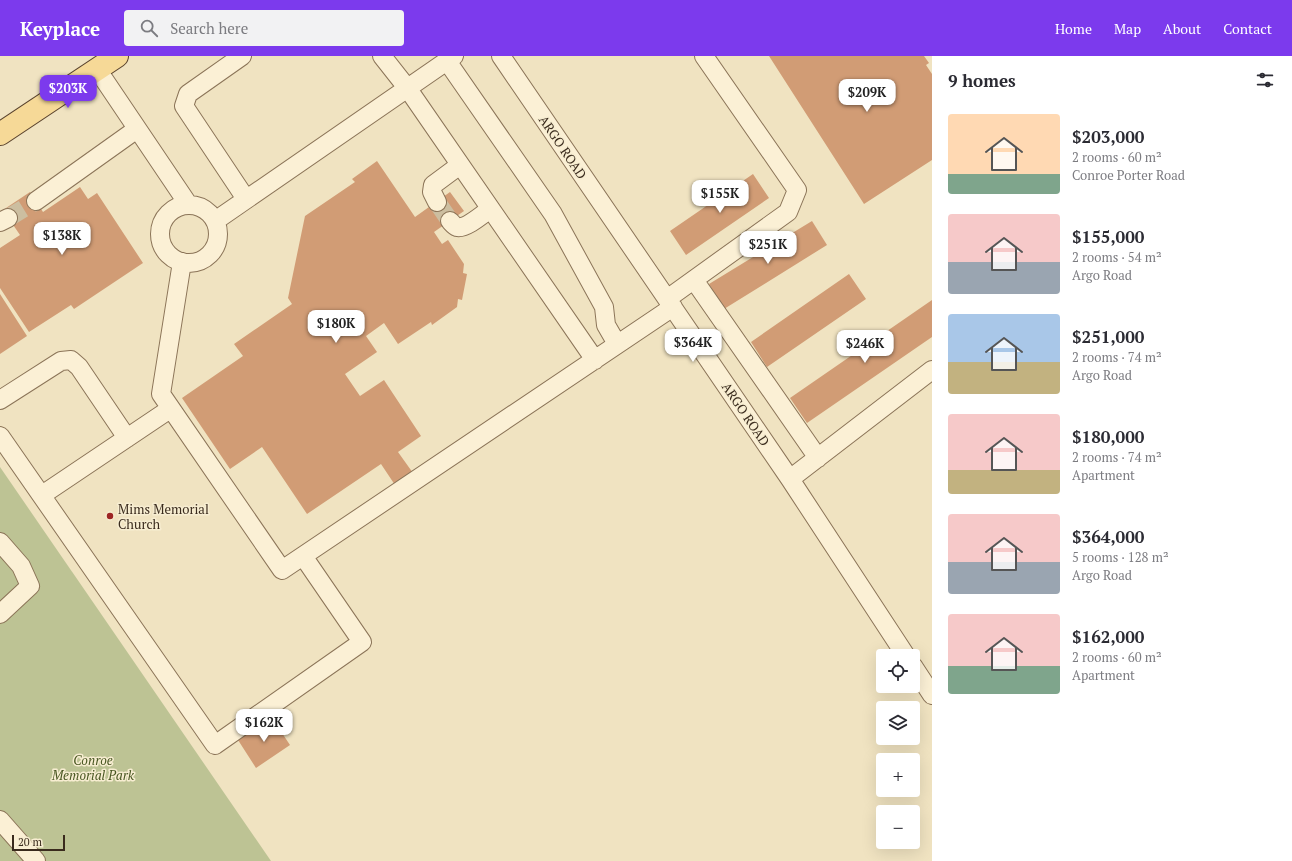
<!DOCTYPE html>
<html lang="en">
<head>
<meta charset="utf-8">
<style>
  body { margin:0; font-family:"PT Serif",serif; background:#f2f2f3; color:#2b2b33; height:100vh; display:flex; flex-direction:column; font-size:15px; white-space:nowrap }
  * { box-sizing:border-box; margin:0 }
  p { font-size:13px; color:#7c7c81 }
  .icon { flex:none; width:22px; height:22px; fill:none; stroke:currentColor; stroke-width:2; stroke-linecap:round; stroke-linejoin:round }
  .map { position:relative; flex:1; overflow:hidden }
  .drawer { display:flex; flex-direction:column; background:#fff; width:360px }
  .drawer>* { flex:none }
  .buttons { position:absolute; left:876px; top:593px; display:grid; gap:8px }
  .buttons a { display:grid; place-items:center; width:44px; height:44px; border-radius:4px; background:#fff; box-shadow:0 4px 16px #0002; font-size:20px }
  .scale { position:absolute; left:12px; bottom:10px; width:53px; box-sizing:border-box; padding-left:4px; border:2px solid #3a2b1d; border-top:0; font-size:11px; line-height:14px; white-space:nowrap; color:#3a2b1d; -webkit-text-stroke:3px #f7edd1; paint-order:stroke }
  .price { position:absolute; translate:-50% -34px; padding:0 9px; border-radius:8px; background:#fff; color:#222; font-size:13px; line-height:26px; filter:drop-shadow(0 1px 2px #0008) }
  .price::after { content:''; position:absolute; left:50%; top:24px; width:12px; height:9px; margin-left:-6px; background:inherit; clip-path:polygon(0 0,100% 0,50% 100%) }
  .price.on { background:#7c3aed; color:#fff }
  ul { padding:0; list-style:none }
  li { display:flex; align-items:center; gap:12px; height:100px; padding:0 16px }
  li span { display:grid; place-items:center; flex:none; width:112px; height:80px; border-radius:4px; color:#555 }
  li>.icon { margin-inline-start:auto }
  span .icon { width:48px; height:48px; fill:#fffc; stroke-width:1 }
  li b { font-size:17px }
  h2 { display:flex; justify-content:space-between; align-items:center; height:48px; padding:0 16px; font-size:17px }
  header { display:flex; align-items:center; gap:24px; box-sizing:border-box; height:56px; padding:0 20px; background:#7c3aed; color:#fff }
  header strong { font-size:19px }
  nav { display:flex; gap:22px; margin-inline-start:auto; font-size:14px }
  .search { width:280px; height:36px; background:#f2f2f3; display:flex; align-items:center; gap:10px; box-sizing:border-box; padding:0 14px; border-radius:4px; color:#7c7c81; font-size:15px }
  main { display:flex; flex:1; min-height:0 }
  .map>svg:first-child { display:block }
  .cemetery { fill:#bdc394 }
  .building { fill:#d19c75 }
  .lines { fill:none; stroke-linecap:round; stroke-linejoin:round }
  .minor-tunnel { stroke:#ccbea0; stroke-width:18; stroke-dasharray:18 9; stroke-linecap:butt }
  .minor-casing { stroke:#8b7458; stroke-width:20 }
  .major-casing { stroke:#58412c; stroke-width:24 }
  .minor { stroke:#fbf0d5; stroke-width:18 }
  .major { stroke:#f6d997; stroke-width:22 }
  .poi-dot { fill:#9d2524; stroke:#f7edd1; stroke-width:1.5 }
  .labels { text-anchor:middle; dominant-baseline:central; stroke-width:3; stroke-linejoin:round; paint-order:stroke }
  .street-label { font-size:13px; fill:#3a2b1d; stroke:#f7edd1 }
  .poi-label { font-size:13px; fill:#3a2b1d; stroke:#f7edd1; text-anchor:start }
  .park-label { font-size:13px; font-style:italic; fill:#495722; stroke:#f7edd1 }
</style>
</head>
<body>
<header>
<strong>Keyplace</strong>
<div class="search"><svg class="icon" aria-label="search" viewBox="0 0 24 24"><circle cx="10" cy="10" r="6"/><path d="M15 15l6 6"/></svg>Search here</div>
<nav><a>Home</a><a>Map</a><a>About</a><a>Contact</a></nav>
</header>
<main>
<div class="map">
<svg width="932" height="805" viewBox="0 0 932 805">
  <rect width="100%" height="100%" fill="#f0e3c1"/>
  <path class="cemetery" d="M0,411L271,805H0Z"/>
  <path class="building" d="M769,0H924L929,7L926,9L932,18V104L864,148Z
    M377,105L415,161L450,136L464,155L434,176L442,188L448,184L464,208L463,217L467,218L462,244L458,243L457,251L432,269L431,266L398,288L384,267L366,280L377,296L345,318L360,340L384,324L421,380L398,396L413,417L395,429L381,408L307,458L262,391L230,413L182,342L243,300L234,288L292,248L288,242L305,160L355,126L352,123Z
    M753,118L769,142L686,199L670,175Z
    M80,131L88,143L97,137L143,207L74,253L71,249L29,276L0,232V192L20,179L3,154L30,136L43,156Z
    M812,165L827,189L724,253L709,228Z
    M849,218L866,243L767,311L751,286Z
    M0,238L27,280L0,298Z
    M932,244V281L807,367L790,342Z
    M272,662L290,689L256,712L238,684Z"/>
  <g class="lines">
    <path class="minor-tunnel" d="M437,146L450,165
      M8,162L36,145"/>
    <defs>
      <path id="minor" d="M242,0L188,38L184,50L246,143
        M382,0L408,33L595,304
        M501,0L790,423L906,600
        M447,5L553,158L604,251L606,269L617,288
        M97,13L188,148
        M36,145L137,73
        M437,146L432,136L433,129L460,109
        M160 178a29 29 0 1 1 58 0a29 29 0 1 1-58 0Z
        M215,165L454,0
        M450,165C452,167 454,170 457,171C466,173 483,158 490,153
        M0,166L8,162
        M182,206L161,338L282,514L673,251
        M694,224L818,402
        M667,243L788,156L797,134L704,0
        M0,344L61,305L71,304L79,311L127,382
        M0,380L215,689L362,586L303,500
        M790,423L932,314
        M42,439L170,353
        M0,486L21,510L30,530L0,558
        M913,610L932,639
        M0,764L36,805"/>
      <path id="major" d="M0,78L117,0"/>
    </defs>
    <use href="#minor" class="minor-casing"/>
    <use href="#major" class="major-casing"/>
    <use href="#minor" class="minor"/>
    <use href="#major" class="major"/>
  </g>
  <circle class="poi-dot" cx="110" cy="460" r="4"/>
  <g class="labels">
    <g class="street-label">
      <text transform="translate(563 91) rotate(56)">ARGO ROAD</text>
      <text transform="translate(746 358) rotate(56)">ARGO ROAD</text>
    </g>
    <g class="poi-label">
      <text x="118" y="453">Mims Memorial<tspan x="118" dy="15">Church</tspan></text>
    </g>
    <g class="park-label">
      <text x="93" y="704">Conroe<tspan x="93" dy="15">Memorial Park</tspan></text>
    </g>
  </g>
</svg>
<div class="buttons">
<a><svg class="icon" aria-label="locate" viewBox="0 0 24 24"><circle cx="12" cy="12" r="6"/><path d="M12 2v4M12 18v4M2 12h4M18 12h4"/></svg></a>
<a><svg class="icon" aria-label="layers" viewBox="0 0 24 24"><path d="M12 4l9 5-9 5-9-5zM3 14l9 5 9-5"/></svg></a>
<a>+</a>
<a>−</a>
</div>
<div class="scale">20 m</div>
<b class="price on" style="left:68px;top:53px">$203K</b>
<b class="price" style="left:867px;top:57px">$209K</b>
<b class="price" style="left:720px;top:158px">$155K</b>
<b class="price" style="left:62px;top:200px">$138K</b>
<b class="price" style="left:768px;top:209px">$251K</b>
<b class="price" style="left:336px;top:288px">$180K</b>
<b class="price" style="left:693px;top:307px">$364K</b>
<b class="price" style="left:865px;top:308px">$246K</b>
<b class="price" style="left:264px;top:687px">$162K</b>
</div>
<section class="drawer">
<h2>9 homes<svg class="icon" aria-label="filters" viewBox="0 0 24 24"><path d="M4 7h16M4 17h16"/><circle cx="9" cy="7" r="2"/><circle cx="15" cy="17" r="2"/></svg></h2>
<ul>
<li><span style="background:linear-gradient(#ffd9b3 75%,#7fa58c 0)"><svg class="icon" aria-label="home" viewBox="0 0 24 24"><path d="M3 11l9-7 9 7M6 9v11h12V9"/></svg></span><div><b>$203,000</b><p>2 rooms · 60 m²</p><p>Conroe Porter Road</p></div></li>
<li><span style="background:linear-gradient(#f6c9c9 60%,#9aa5b1 0)"><svg class="icon" aria-label="home" viewBox="0 0 24 24"><path d="M3 11l9-7 9 7M6 9v11h12V9"/></svg></span><div><b>$155,000</b><p>2 rooms · 54 m²</p><p>Argo Road</p></div></li>
<li><span style="background:linear-gradient(#a9c7e8 60%,#c2b280 0)"><svg class="icon" aria-label="home" viewBox="0 0 24 24"><path d="M3 11l9-7 9 7M6 9v11h12V9"/></svg></span><div><b>$251,000</b><p>2 rooms · 74 m²</p><p>Argo Road</p></div></li>
<li><span style="background:linear-gradient(#f6c9c9 70%,#c2b280 0)"><svg class="icon" aria-label="home" viewBox="0 0 24 24"><path d="M3 11l9-7 9 7M6 9v11h12V9"/></svg></span><div><b>$180,000</b><p>2 rooms · 74 m²</p><p>Apartment</p></div></li>
<li><span style="background:linear-gradient(#f6c9c9 60%,#9aa5b1 0)"><svg class="icon" aria-label="home" viewBox="0 0 24 24"><path d="M3 11l9-7 9 7M6 9v11h12V9"/></svg></span><div><b>$364,000</b><p>5 rooms · 128 m²</p><p>Argo Road</p></div></li>
<li><span style="background:linear-gradient(#f6c9c9 65%,#7fa58c 0)"><svg class="icon" aria-label="home" viewBox="0 0 24 24"><path d="M3 11l9-7 9 7M6 9v11h12V9"/></svg></span><div><b>$162,000</b><p>2 rooms · 60 m²</p><p>Apartment</p></div></li>
</ul>
</section>
</main>
</body>
</html>
